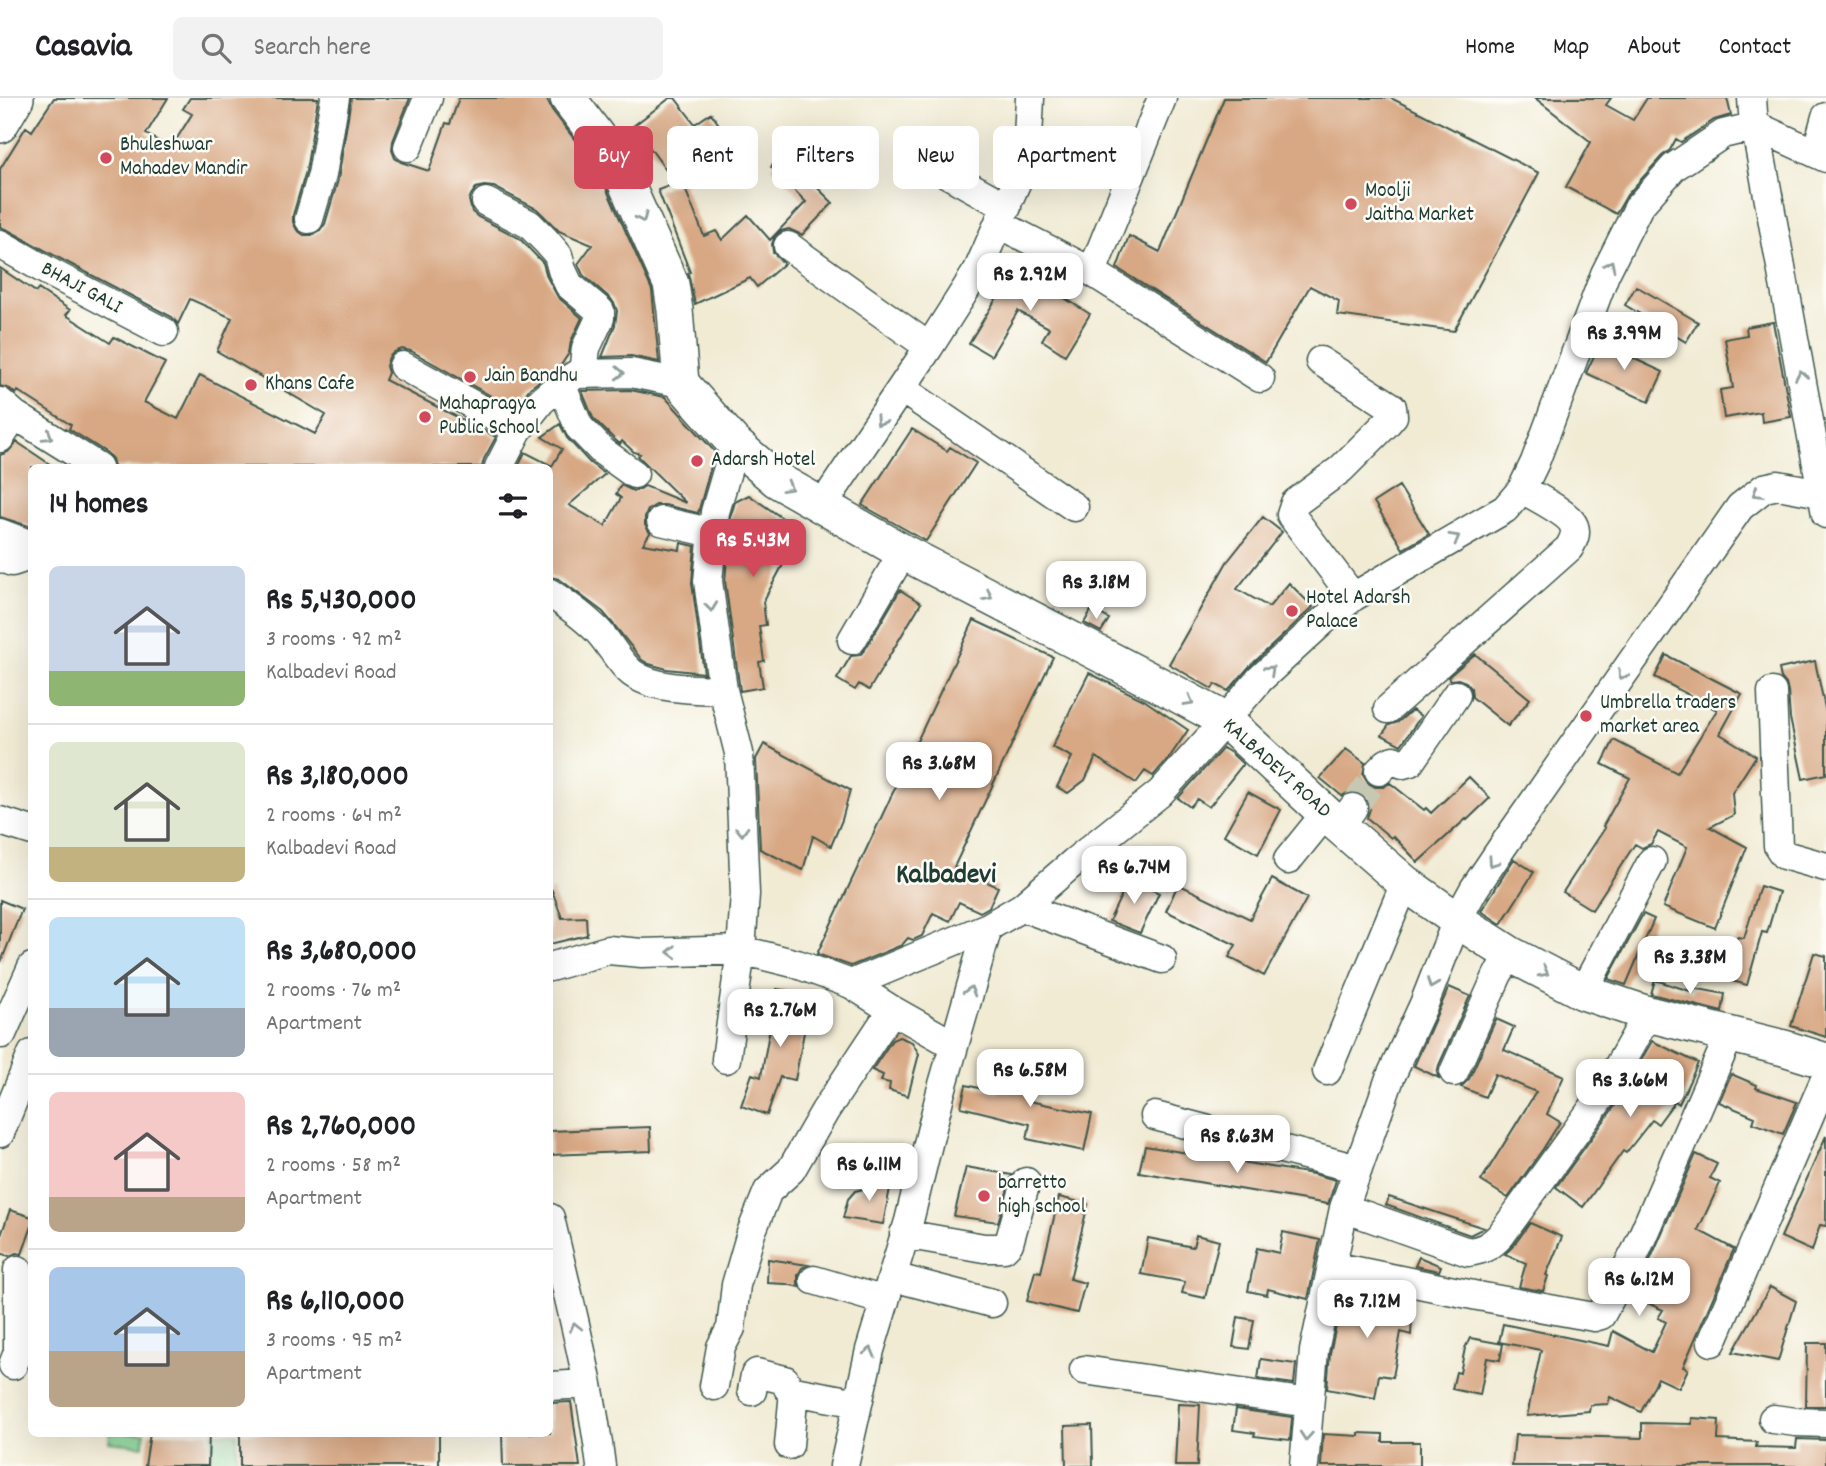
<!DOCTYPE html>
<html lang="en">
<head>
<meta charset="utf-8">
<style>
  body { margin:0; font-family:Dekko,sans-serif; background:#f2f2f2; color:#202124; height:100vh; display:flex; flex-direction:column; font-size:26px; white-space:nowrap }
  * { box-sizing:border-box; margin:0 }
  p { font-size:23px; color:#757577 }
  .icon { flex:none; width:38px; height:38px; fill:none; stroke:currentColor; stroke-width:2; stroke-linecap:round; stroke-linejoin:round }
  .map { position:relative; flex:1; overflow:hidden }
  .sheet { position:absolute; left:28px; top:366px; width:525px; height:973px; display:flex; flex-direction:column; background:#fff; border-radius:10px; box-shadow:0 7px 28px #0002 }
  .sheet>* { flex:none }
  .top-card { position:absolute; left:574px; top:28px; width:665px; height:63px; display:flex; gap:14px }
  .price { position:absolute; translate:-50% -60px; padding:0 16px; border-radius:14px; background:#fff; color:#222; font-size:23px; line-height:46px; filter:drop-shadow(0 2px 4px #0008) }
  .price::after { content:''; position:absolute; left:50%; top:42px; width:21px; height:16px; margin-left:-10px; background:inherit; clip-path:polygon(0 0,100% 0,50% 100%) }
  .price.current { background:#d1495b; color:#fff }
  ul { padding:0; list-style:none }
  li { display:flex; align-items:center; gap:21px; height:175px; padding:0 21px }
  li+li { border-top:2px solid #e0e0e0 }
  li span { display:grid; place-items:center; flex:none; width:196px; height:140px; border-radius:10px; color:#555 }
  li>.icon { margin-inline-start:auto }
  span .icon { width:84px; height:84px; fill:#fffc; stroke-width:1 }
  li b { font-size:30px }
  h2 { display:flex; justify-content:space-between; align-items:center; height:84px; padding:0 21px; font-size:30px }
  .pill { padding:0 24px; border-radius:10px; background:#fff; box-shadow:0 7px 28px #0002; font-size:24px; line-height:63px }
  .pill.current { background:#d1495b; color:#fff }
  header { display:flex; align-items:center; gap:42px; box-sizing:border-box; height:98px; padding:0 35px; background:#fff; border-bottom:2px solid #e0e0e0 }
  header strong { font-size:33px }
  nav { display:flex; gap:38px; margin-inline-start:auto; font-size:24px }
  .search { width:490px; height:63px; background:#f2f2f2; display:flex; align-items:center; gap:18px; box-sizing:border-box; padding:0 24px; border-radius:10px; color:#757577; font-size:26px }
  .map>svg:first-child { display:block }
  .green { fill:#84d595; stroke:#528964; stroke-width:2 }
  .building { fill:#d8a884 }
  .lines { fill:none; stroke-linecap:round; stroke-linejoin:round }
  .minor-tunnel { stroke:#c7c8b4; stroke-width:28; stroke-dasharray:28 14; stroke-linecap:butt }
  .minor-casing { stroke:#3e574c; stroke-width:31 }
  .major-casing { stroke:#3e574c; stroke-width:38 }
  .minor { stroke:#fff; stroke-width:28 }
  .major { stroke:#fff; stroke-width:35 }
  .oneway { stroke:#8f9e9a }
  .poi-dot { fill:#d1495b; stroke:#fdfcf7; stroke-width:2.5 }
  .labels { text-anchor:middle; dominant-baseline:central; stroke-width:5; stroke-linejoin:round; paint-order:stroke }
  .poi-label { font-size:21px; fill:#1f3d34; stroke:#fdfcf7; text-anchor:start }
  .street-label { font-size:21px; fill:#1f3d34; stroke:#fdfcf7 }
  .district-label { font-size:28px; font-weight:bold; fill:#1f3d34; stroke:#fdfcf7 }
</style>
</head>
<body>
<header>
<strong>Casavia</strong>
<div class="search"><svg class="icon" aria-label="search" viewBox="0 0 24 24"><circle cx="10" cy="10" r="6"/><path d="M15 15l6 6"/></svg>Search here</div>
<nav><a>Home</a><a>Map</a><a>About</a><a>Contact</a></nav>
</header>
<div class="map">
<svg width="1826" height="1368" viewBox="0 0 1826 1368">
  <rect width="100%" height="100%" fill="#fdfcf7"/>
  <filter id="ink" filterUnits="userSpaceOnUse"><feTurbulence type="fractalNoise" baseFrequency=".0143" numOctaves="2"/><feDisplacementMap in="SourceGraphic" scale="14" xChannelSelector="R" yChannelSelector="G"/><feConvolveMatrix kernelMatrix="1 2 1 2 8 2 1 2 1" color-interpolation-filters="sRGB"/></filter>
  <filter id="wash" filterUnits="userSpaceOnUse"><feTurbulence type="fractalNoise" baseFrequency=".00686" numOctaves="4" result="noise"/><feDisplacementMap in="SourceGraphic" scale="28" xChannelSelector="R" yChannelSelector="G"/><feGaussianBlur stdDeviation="1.57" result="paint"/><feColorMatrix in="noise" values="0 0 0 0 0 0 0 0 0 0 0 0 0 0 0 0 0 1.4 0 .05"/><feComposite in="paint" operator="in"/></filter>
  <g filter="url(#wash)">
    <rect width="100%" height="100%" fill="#f1ebd4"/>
    <path class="green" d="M110,1335H145L143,1348L109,1344Z
      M212,1335H237V1368H211Z"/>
    <g id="blocks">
      <path class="building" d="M54,0H168L146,36L171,50L192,16L183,11L190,0H318L306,73L293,117V124L297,132L304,137H312L320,133L325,126L338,82L351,0H410L393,43L392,52L395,60L401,64L429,73L446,25L450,26L459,0H546L552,12L584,54L579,58L603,83L652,192L659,264L631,258L602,259L615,227L617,213L615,207L611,201L583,177L578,166L592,147L559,133L537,111L494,89L484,88L476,90L471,97L469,102L472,114L478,119L519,140L543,165L547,179L558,199L582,220L571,243L569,255L561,267L530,290L514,311L411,253L402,251L394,254L389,259L386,268L388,275L385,282L496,339L484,361L482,369H117L114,368L112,361L107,355L69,331L71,327L18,293L16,296L10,291L0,288V170L36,194L38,191L70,212L66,217L110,245L114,239L165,265L144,304L178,321L200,277L315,336L326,317L217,253L232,220L190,201L178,226L172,219L57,159L8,132L0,129V71L26,29L32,33Z
        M670,0H675L695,26L711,15L722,31L666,72L650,50L645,54L628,32Z
        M1224,0H1391L1539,75L1454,233L1337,217L1339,203L1310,188L1266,264L1117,170L1129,138L1160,154Z
        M1535,0H1611L1606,7L1633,22L1647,0H1727L1731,17L1714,22L1681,44L1676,41L1670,52L1662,58L1627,97L1616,116L1566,89L1591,44Z
        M783,56L833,105L802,137L789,131L781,133L775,138L772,146L773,154L784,166L757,189L750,180L695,206L688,175L690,174L658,92L682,83L704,138L716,133L722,142L748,117L770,142L806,104L771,69Z
        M1012,166L1051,188L1050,191L1090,216L1065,257L1042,242L1049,230L1018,213L991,258L969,245L996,201L994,200Z
        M1636,188L1698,224L1686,244L1625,207Z
        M1773,224L1791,319L1762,324L1761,314L1724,320L1720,292L1733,290L1725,241L1747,237L1746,229Z
        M1600,245L1663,274L1649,304L1586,275Z
        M630,292L665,299L715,354L698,415L665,407H656L648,412L645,419V427L650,435L643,446L680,452L681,445L695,448L692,485L704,575L667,571L649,566L642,562L614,527L603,514L559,481L550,479V372L551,369H518L525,354L552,368L562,351L542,339L560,326L567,340L590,365L605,376L569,407L605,428L621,400L616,396L621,387L633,393L640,391L645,388L686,405L638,358L640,356L634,354L622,343L620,346L613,340L593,320L582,293Z
        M912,331L947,353L950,349L976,365L926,443L862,407Z
        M17,344L54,369H32V429L0,419V357L8,354Z
        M1399,388L1429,436L1403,451L1374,404Z
        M749,397L801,433L763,504L766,527L759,528L764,563L759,564L763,589L740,593L725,483L731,417L735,404Z
        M1263,419L1282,434L1237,491L1269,509L1289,485L1313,509L1249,569L1228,593L1215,586L1212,591L1169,566L1227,464Z
        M900,492L921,505L869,592L859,586L855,592L837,581L851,558L860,557L866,550Z
        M1092,511L1109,521L1101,534L1084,525Z
        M974,522L1053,559L954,769L998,789L989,809L980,814L959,804L950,823L933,815L922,838L913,842L908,840L902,847L851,868L817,856Z
        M1475,556L1530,601L1508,628L1472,599L1471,590L1466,584L1458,581L1451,582L1448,579Z
        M1666,557L1742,596L1720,636L1756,658L1732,695L1734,717L1710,729L1747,749L1715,830L1663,809L1687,749L1658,734L1651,746L1642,750L1635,746L1592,812L1563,794L1605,730L1603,728L1630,680L1602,666L1614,642L1677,675L1717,612L1655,579Z
        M1815,563L1826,615V676L1803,681L1790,620L1788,593L1786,586L1781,580L1779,571Z
        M1089,575L1144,602L1188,632L1169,660L1153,678L1145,673L1136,685L1096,659L1085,682L1068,695L1057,689L1072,659L1052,649Z
        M1412,612L1421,618L1401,647L1382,637L1389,627L1398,624Z
        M764,646L850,692L842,722L831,748L813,738L803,772L760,751L756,661Z
        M1223,650L1231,655L1243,666L1209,709L1197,701L1190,709L1178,700Z
        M1346,651L1365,665L1363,677L1368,685L1375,689H1383L1390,685L1424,712L1426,710L1431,715L1469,679L1490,700L1467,722L1466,721L1418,764L1393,738L1391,740L1367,720L1370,711L1368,703L1363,697L1354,693L1347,695L1342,698L1320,680Z
        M1248,694L1281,712L1258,756L1224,737Z
        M1514,761L1534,774L1501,826L1481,813Z
        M1129,781L1159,795L1140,835L1109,823Z
        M1272,781L1307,800L1264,878L1229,859L1236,847L1166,813L1178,786L1250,821Z
        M1760,788L1779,794L1767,835L1762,834L1747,887L1725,881L1737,839L1744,840Z
        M552,792L562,820L586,819L587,837L550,846V793Z
        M0,802L22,811L1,864H0Z
        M1643,816L1654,821L1626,887L1608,881Z
        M1814,855L1826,858V939L1791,928Z
        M1655,882L1693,894V890L1725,896L1722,914L1651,896Z
        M1449,889L1470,898L1439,967L1437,975L1439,980L1414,968Z
        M777,891L811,897L795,982L780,979L767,1017L741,1008L752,976L761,979Z
        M1496,921L1514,929L1504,952L1564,978L1547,1016L1560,1024L1543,1051L1508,1100L1481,1083L1536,994L1495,976L1485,999L1461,989L1469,981Z
        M899,939L912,944L919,956L908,998L889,992L890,985L881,983L883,977L872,972L892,942Z
        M1652,943L1698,965L1679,1006L1675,1003L1658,1026L1652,1022L1626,1055L1623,1053L1583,1109L1556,1089L1617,1005L1619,1007L1639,980L1633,976Z
        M1009,960L1039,968L1029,1003L1092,1016L1084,1053L1027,1041L1030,1026L961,1009L966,987L999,995Z
        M1731,976L1757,987L1756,990L1797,1004L1783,1036L1753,1025L1755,1019L1719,1004Z
        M650,1029L651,1053L550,1057V1033Z
        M1826,1038V1128L1820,1127L1812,1153L1781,1139Z
        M1145,1048L1313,1076L1336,1082L1328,1106L1139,1074Z
        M1696,1056L1717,1066L1710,1080L1720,1085L1698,1132L1734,1151L1683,1269L1688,1271L1679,1290L1658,1280L1641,1314L1610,1299L1608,1306L1590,1307L1589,1313L1527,1318L1541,1252L1499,1244L1503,1226L1609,1248L1613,1233L1652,1254L1666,1224L1658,1220L1663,1212L1631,1197L1651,1160Z
        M966,1069L1012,1077L998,1124L954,1118Z
        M869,1081L891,1085L883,1126L843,1120L848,1101L855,1093L868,1090Z
        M1059,1099L1088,1106L1070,1181L1085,1185L1077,1215L1027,1203L1035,1173L1041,1174Z
        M1389,1099L1484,1130L1470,1137L1386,1107Z
        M10,1112L32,1119V1128L22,1156L17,1155L9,1158L0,1155V1140Z
        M1530,1125L1562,1139L1546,1177L1548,1178L1543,1193L1519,1189L1526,1165L1505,1156L1514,1147Z
        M1283,1134L1320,1142L1308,1201L1268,1191L1267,1197L1248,1193L1257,1150L1279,1155Z
        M1196,1137L1219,1143L1205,1200L1182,1195L1185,1184L1141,1176L1148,1140L1193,1149Z
        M1419,1159L1441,1168L1439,1173L1415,1168Z
        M768,1161L808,1167L802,1170L798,1177V1185L799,1189L786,1186L767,1185Z
        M1345,1188L1413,1202L1408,1220L1412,1221L1411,1237L1401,1234L1393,1279L1379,1277L1375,1300L1327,1291L1330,1255Z
        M1770,1189L1796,1203L1778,1263L1733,1254Z
        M1238,1219L1254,1222L1249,1251L1233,1249Z
        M1470,1240L1503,1246L1500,1262L1487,1260L1480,1297L1452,1291L1456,1274L1460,1275L1465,1250Z
        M1807,1245H1826V1308H1806Z
        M1261,1261L1296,1266L1294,1286L1258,1281Z
        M550,1305L571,1304L580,1368H503L502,1335H550Z
        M1178,1306L1200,1307L1197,1368H1175Z
        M1236,1311L1292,1319L1290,1342L1254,1338L1255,1335L1233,1332Z
        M1692,1320L1719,1322L1718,1342L1757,1344L1756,1349L1796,1350L1797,1341L1826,1342V1368H1512L1515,1337L1642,1340V1325L1692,1326Z
        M1092,1327L1093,1368H1066L1065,1328Z
        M150,1335H209L208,1368H145Z
        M240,1335H439V1368H240Z
        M1359,1335L1383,1336V1344H1420V1368H1321L1323,1336L1359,1338Z"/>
    </g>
  </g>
  <g filter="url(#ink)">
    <use href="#blocks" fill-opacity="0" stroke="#3e574c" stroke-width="2"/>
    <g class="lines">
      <path class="minor-tunnel" d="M1353,710L1379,673"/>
      <defs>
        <path id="minor" d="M1752,0L1753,15L1826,416
          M408,49L428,0
          M1816,55L1826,19
          M917,59L1007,109
          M486,104L529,126L546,143L558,157L562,172L569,187L600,213V220L586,250L583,275
          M309,121L322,77L335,0
          M999,126L1092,174L1260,280
          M0,146L49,174L164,234
          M788,148L929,249
          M1092,174L1162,0
          M1320,263L1392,309L1393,318L1387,325L1341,371L1295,405L1291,417L1353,499
          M403,268L518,332
          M561,286L579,329L602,353L634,376
          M902,291L1074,409
          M0,304L15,317L98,369
          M0,340L15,317
          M499,369L518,332L541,303L561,286L577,276L631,275L681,285
          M822,408L929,249L978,172L1027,60L1030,0
          M661,423L713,435
          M0,435L32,447
          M0,459L12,464L21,461L28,446
          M550,495C566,506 583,518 597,532C609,544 619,565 632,575C655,592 696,591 723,592
          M852,542L903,454
          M1772,594L1778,748L1784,757L1826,769
          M1388,611L1569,450C1573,443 1577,436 1574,428C1570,416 1534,398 1522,391
          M1379,673L1387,665L1393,662L1403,666L1410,664L1456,597
          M0,723L32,733
          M1340,728L1353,710
          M1288,762L1326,715
          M1022,809L1162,861
          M550,869L608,852L642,855L741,852L797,866L851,886L892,912L954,947
          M851,886L988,829L1022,809L1074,764L1160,695L1214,635L1260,581L1323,523L1353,499L1505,411L1522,391L1535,364L1605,176L1639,108L1674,69L1723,36L1756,28L1826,60
          M1583,894L1652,763
          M2,936L32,869
          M726,961L741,852L745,796L739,655L723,592L708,483L715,414L735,346
          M1327,973L1405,785
          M1454,974L1498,876L1510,856
          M1155,1018L1358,1071
          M0,1035L32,956
          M1344,1110L1468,1154C1483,1152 1491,1148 1501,1137L1601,999L1648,916
          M550,1120C569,1202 591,1284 601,1368
          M904,1136L984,1150H1004L1009,1145L1026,1084
          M1332,1168L1478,1198L1594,1219L1601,1217L1636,1153L1730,936
          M893,1179L992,1205
          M814,1182L885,1203
          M1712,1244L1826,979
          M13,1267L18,1254V1172
          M1084,1272L1309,1305
          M550,1288L588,1286
          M714,1288L721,1249L731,1230L736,1187L751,1135L768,1093L791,1072L825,1013L892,912
          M752,1293L755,1277L757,1275L785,1282L788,1290L794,1293L858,1305
          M1773,1321L1796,1324L1826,1325
          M789,1347L794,1293
          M844,1368L870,1252L909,1123L940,997L988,829
          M1304,1368L1314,1253L1344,1110L1390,980L1424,906L1457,822L1474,791L1503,748L1740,409L1764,390L1778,387L1826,396"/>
        <path id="major" d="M568,0L617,65L671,186L675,212L681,285L735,346L777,382L903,454L1171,593L1225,622L1337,726L1405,785L1457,822L1510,856L1583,894L1648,916L1784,950L1826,963
          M0,27L16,0"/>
      </defs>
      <use href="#minor" class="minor-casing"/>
      <use href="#major" class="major-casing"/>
      <use href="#minor" class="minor"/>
      <use href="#major" class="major"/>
    </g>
    <defs><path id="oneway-chevron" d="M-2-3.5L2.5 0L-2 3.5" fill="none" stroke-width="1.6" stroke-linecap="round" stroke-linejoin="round" transform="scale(1.75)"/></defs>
    <g class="oneway">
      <use href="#oneway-chevron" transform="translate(642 120) rotate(66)"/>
      <use href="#oneway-chevron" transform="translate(1610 167) rotate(-64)"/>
      <use href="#oneway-chevron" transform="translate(620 275) rotate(2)"/>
      <use href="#oneway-chevron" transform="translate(1801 277) rotate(-100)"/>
      <use href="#oneway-chevron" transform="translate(880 323) rotate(124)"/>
      <use href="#oneway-chevron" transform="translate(48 338) rotate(32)"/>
      <use href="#oneway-chevron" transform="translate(788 389) rotate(30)"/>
      <use href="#oneway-chevron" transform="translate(1757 395) rotate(148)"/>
      <use href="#oneway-chevron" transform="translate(1455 440) rotate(-30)"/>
      <use href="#oneway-chevron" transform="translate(988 498) rotate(27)"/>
      <use href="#oneway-chevron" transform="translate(711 509) rotate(83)"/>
      <use href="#oneway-chevron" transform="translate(1270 572) rotate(-43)"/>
      <use href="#oneway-chevron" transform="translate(1622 577) rotate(125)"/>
      <use href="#oneway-chevron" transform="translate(1189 603) rotate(29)"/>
      <use href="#oneway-chevron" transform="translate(742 733) rotate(88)"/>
      <use href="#oneway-chevron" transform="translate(1493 764) rotate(124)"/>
      <use href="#oneway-chevron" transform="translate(672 854) rotate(178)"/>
      <use href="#oneway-chevron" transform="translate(1544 874) rotate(28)"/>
      <use href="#oneway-chevron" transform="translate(1432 886) rotate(111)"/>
      <use href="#oneway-chevron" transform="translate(970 893) rotate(-74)"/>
      <use href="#oneway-chevron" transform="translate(575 1229) rotate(-103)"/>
      <use href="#oneway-chevron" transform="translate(870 1254) rotate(-75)"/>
      <use href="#oneway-chevron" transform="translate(1306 1338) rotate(95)"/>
    </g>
  </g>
  <g class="poi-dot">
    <circle cx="106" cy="60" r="7"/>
    <circle cx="1351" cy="106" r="7"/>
    <circle cx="470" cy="279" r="7"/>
    <circle cx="251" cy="287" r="7"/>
    <circle cx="425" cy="319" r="7"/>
    <circle cx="697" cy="363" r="7"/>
    <circle cx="1292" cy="513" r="7"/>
    <circle cx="1586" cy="618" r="7"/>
    <circle cx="984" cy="1098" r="7"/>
  </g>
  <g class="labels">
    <g class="poi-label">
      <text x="120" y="48">Bhuleshwar<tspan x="120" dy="24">Mahadev Mandir</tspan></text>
      <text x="1365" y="94">Moolji<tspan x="1365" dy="24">Jaitha Market</tspan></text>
      <text x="484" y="279">Jain Bandhu</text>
      <text x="265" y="287">Khans Cafe</text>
      <text x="439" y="307">Mahapragya<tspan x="439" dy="24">Public School</tspan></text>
      <text x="711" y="363">Adarsh Hotel</text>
      <text x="1306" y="501">Hotel Adarsh<tspan x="1306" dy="24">Palace</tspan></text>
      <text x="1600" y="606">Umbrella traders<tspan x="1600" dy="24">market area</tspan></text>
      <text x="998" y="1086">barretto<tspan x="998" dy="24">high school</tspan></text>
    </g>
    <g class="street-label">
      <text transform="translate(81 191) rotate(28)">BHAJI GALI</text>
      <text transform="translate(1276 671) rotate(42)">KALBADEVI ROAD</text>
    </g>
    <g class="district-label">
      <text x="946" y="779">Kalbadevi</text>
    </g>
  </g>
</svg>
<b class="price" style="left:1030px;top:215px">Rs 2.92M</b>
<b class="price" style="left:1624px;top:274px">Rs 3.99M</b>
<b class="price current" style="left:753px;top:481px">Rs 5.43M</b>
<b class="price" style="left:1096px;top:523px">Rs 3.18M</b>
<b class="price" style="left:939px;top:704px">Rs 3.68M</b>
<b class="price" style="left:1134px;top:808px">Rs 6.74M</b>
<b class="price" style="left:1690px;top:898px">Rs 3.38M</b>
<b class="price" style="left:780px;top:951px">Rs 2.76M</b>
<b class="price" style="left:1030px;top:1011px">Rs 6.58M</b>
<b class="price" style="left:1630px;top:1021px">Rs 3.66M</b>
<b class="price" style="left:1237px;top:1077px">Rs 8.63M</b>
<b class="price" style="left:869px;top:1105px">Rs 6.11M</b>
<b class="price" style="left:1639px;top:1220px">Rs 6.12M</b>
<b class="price" style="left:1367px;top:1242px">Rs 7.12M</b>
<div class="top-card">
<a class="pill current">Buy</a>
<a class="pill">Rent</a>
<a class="pill">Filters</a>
<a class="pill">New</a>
<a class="pill">Apartment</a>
</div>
<section class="sheet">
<h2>14 homes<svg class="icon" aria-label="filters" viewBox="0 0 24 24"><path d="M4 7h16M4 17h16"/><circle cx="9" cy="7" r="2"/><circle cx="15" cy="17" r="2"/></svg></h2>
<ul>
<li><span style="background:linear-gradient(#c9d6e8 75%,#8fb573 0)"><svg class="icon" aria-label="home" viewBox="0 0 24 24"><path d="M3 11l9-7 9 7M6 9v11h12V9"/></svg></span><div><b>Rs 5,430,000</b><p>3 rooms · 92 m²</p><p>Kalbadevi Road</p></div></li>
<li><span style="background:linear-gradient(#dfe7d0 75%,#c2b280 0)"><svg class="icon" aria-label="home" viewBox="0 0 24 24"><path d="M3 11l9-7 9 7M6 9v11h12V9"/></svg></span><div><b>Rs 3,180,000</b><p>2 rooms · 64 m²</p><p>Kalbadevi Road</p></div></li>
<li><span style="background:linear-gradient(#bfe0f5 65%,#9aa5b1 0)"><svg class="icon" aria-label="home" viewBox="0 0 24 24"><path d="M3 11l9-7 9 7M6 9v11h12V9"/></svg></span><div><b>Rs 3,680,000</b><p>2 rooms · 76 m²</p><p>Apartment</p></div></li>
<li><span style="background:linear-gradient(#f6c9c9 75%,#b9a48a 0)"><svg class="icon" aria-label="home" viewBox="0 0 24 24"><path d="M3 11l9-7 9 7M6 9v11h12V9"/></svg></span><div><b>Rs 2,760,000</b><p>2 rooms · 58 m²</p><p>Apartment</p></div></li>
<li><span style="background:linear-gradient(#a9c7e8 60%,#b9a48a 0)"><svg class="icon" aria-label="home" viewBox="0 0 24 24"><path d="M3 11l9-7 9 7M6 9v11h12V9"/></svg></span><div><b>Rs 6,110,000</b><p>3 rooms · 95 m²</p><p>Apartment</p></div></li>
</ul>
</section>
</div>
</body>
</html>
